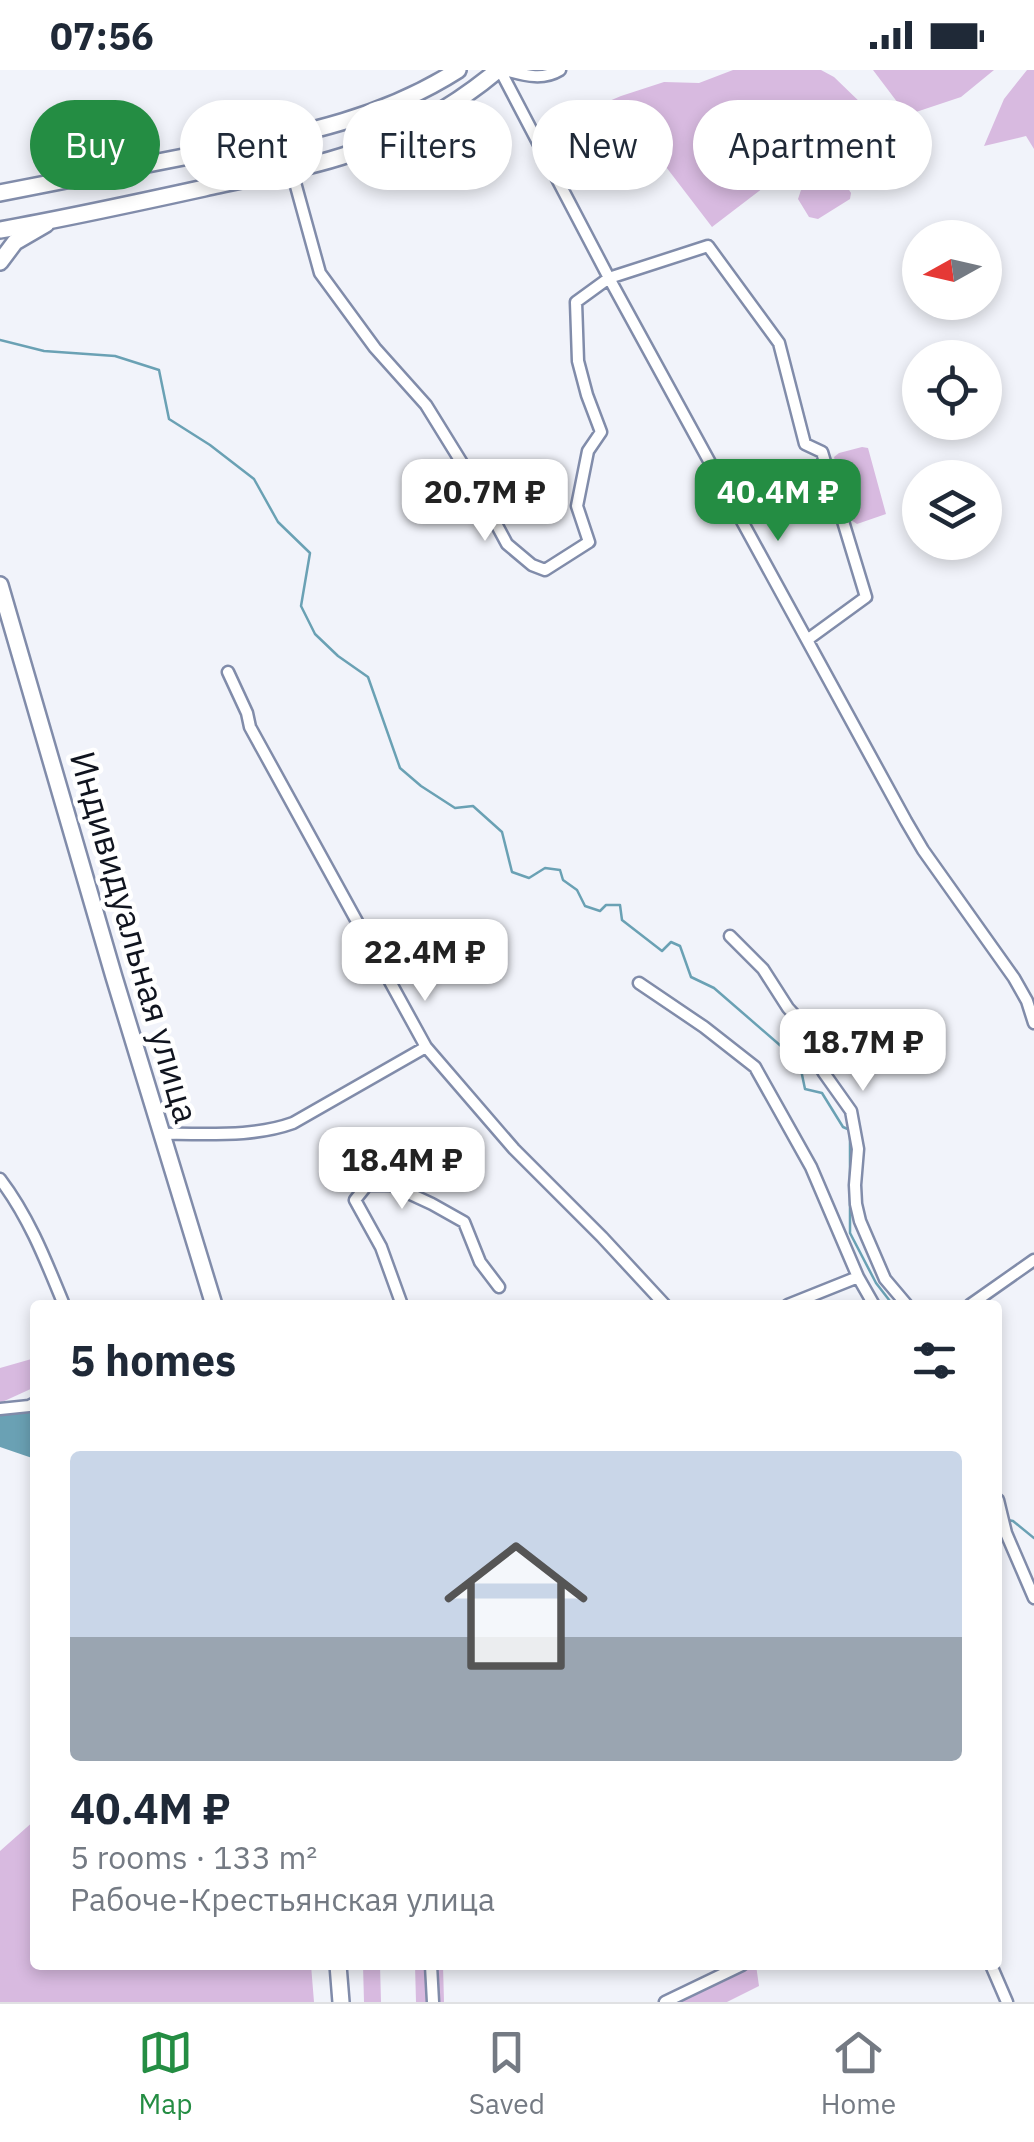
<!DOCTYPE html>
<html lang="en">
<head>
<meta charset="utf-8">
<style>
  body { margin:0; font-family:"IBM Plex Sans",sans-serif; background:#f2f2f3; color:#1f2937; height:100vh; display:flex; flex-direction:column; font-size:38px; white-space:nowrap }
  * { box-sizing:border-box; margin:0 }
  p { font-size:32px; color:#747a83 }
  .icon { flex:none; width:55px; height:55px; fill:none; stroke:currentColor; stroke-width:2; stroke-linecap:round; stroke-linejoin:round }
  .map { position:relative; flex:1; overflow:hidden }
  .drawer { position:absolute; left:30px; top:1230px; width:972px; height:670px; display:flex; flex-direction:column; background:#fff; border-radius:10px; box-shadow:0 5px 15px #0003 }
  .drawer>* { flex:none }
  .banner { position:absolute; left:30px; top:30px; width:975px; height:90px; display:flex; gap:20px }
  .needle { width:65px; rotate:262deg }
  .tools { position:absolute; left:902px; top:150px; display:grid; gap:20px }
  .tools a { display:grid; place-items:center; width:100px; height:100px; border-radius:50%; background:#fff; box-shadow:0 5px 15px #0003; font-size:50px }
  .price { position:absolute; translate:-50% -85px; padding:0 22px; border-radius:20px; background:#fff; color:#222; font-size:32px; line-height:65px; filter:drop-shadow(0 2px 5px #0008) }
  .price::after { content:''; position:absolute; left:50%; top:60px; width:30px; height:22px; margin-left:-15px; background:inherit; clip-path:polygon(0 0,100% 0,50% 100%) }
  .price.on { background:#248d43; color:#fff }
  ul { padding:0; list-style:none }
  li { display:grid; align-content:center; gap:20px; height:530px; padding:0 40px }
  li span { display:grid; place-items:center; height:310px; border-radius:10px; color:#555 }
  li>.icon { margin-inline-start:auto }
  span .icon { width:180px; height:180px; fill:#fffc; stroke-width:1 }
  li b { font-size:42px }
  h2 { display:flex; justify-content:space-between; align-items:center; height:120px; padding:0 40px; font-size:42px }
  .chip { padding:0 35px; border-radius:45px; background:#fff; box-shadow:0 5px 15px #0003; font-size:35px; line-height:90px }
  .chip.on { background:#248d43; color:#fff }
  .status { display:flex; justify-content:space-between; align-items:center; height:70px; padding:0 50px; background:#fff; direction:ltr }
  .status svg { height:28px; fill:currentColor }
  .tab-bar { display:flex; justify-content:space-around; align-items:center; height:140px; border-top:2px solid #e0e1e3; background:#fff; font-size:28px; color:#747a83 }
  .tab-bar a { display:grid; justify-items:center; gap:5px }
  .tab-bar .on { color:#248d43 }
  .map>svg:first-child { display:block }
  .green { fill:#d8bae0 }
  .water { fill:#6aa1b4 }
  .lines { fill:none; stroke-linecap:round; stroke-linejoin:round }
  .stream { stroke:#6aa1b4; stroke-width:2.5 }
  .minor-casing { stroke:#818caa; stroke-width:15 }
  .secondary-casing { stroke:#818caa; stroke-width:20 }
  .primary-casing { stroke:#818caa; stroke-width:20 }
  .minor { stroke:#fff; stroke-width:10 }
  .secondary { stroke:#fff; stroke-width:15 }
  .primary { stroke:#fff; stroke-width:15 }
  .labels { text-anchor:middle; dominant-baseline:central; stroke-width:9; stroke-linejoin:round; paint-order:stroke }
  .street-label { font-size:35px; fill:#10141f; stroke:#fff }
</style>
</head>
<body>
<div class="status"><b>07:56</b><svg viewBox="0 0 49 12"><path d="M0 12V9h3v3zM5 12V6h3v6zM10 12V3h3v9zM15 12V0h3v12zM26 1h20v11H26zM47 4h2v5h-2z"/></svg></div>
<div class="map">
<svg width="1034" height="1932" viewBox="0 0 1034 1932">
  <rect width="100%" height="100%" fill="#f1f3fa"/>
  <path class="green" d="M733,0H821L834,7L864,36L831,67L846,100L780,105L712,157L663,93L589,69L588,40L621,26L664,12L699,13Z
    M873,0H994L961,27L907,45Z
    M1027,0H1034V79L1026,66L984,76L1004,29Z
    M831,102L839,104L851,123L850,129L818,149L809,147L798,129L802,117Z
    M862,377L868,378L886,444L857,454L851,450L834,387L839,383Z
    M35,1288V1317L0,1333V1298Z
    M35,1750V1895H311L314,1932H0V1781Z
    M363,1895H380L381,1932H364Z
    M415,1895H443L444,1932H416Z
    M756,1895L759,1916L727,1932H677Z"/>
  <path class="water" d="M35,1337V1389L0,1377V1346Z"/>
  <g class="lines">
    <path class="stream" d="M0,270L44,281L115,286L159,300L169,349L210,375L254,409L278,452L310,483L301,536L315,564L338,586L368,607L400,698L421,716L455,738L473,736L502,762L512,802L529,808L545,798L560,800L563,810L577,820L585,836L600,841L606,835H620L622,850L662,881L671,872L680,876L691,907L714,918L789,983L800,995L805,1019L822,1023L843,1057L850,1060V1163L876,1213L893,1235
      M1008,1450L1013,1451L1034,1468"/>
    <defs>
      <path id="minor" d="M500,0L609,208L906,751L923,780L1014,908L1027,931L1034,953
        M505,0C524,5 542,11 560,0
        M291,98L320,203L375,278L426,335L473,411L507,474L532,495L545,500L589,472L577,436L588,381L601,362L587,325L578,291L576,232L609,208L708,176L779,273L805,374L822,382L866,527L807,570
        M228,602L247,643L250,657L426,977L514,1079L602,1167L665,1235
        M730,866L763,899L788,938L801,952L810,966L815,987L824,1003L851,1041L858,1079L855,1115L856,1134L860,1151L885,1209L907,1235
        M639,913L704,957L755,997L811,1097L858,1207L874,1235
        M162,1064C205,1063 251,1068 293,1053L426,977
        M0,1109C29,1147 46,1191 64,1235
        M402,1235L381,1177L355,1130L367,1115H391L432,1134L464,1152L480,1192L499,1217
        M788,1235L858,1207
        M970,1235L1034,1190
        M0,1339L29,1336L35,1333
        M998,1430L1006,1463L1034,1528
        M431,1895L433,1932
        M991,1895L1007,1932
        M665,1932L742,1895"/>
      <path id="secondary" d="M0,192L15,172L46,154
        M0,515L114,907L214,1235
        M338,1895L341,1932"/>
      <path id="primary" d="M0,123C68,110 136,96 204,83C295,65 378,51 458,0
        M0,160C73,147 145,131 218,115C262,105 309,98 352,83C405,64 455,36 498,0"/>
    </defs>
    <use href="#minor" class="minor-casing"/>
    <use href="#secondary" class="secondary-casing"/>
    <use href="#primary" class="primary-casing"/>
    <use href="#minor" class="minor"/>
    <use href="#secondary" class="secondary"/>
    <use href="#primary" class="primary"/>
  </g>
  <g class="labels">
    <g class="street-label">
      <text transform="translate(135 867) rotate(74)">Индивидуальная улица</text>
    </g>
  </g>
</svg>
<div class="tools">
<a><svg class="needle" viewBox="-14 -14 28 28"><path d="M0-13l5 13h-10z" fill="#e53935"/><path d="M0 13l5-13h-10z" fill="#747a83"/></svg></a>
<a><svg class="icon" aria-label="locate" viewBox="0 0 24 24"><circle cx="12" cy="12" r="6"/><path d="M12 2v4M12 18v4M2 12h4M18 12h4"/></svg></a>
<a><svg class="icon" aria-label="layers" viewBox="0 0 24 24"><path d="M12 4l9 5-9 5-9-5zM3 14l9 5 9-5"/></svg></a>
</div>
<b class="price" style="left:485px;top:474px">20.7M ₽</b>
<b class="price on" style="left:778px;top:474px">40.4M ₽</b>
<b class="price" style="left:425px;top:934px">22.4M ₽</b>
<b class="price" style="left:863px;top:1024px">18.7M ₽</b>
<b class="price" style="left:402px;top:1142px">18.4M ₽</b>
<div class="banner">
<a class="chip on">Buy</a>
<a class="chip">Rent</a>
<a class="chip">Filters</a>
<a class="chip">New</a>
<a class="chip">Apartment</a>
</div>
<section class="drawer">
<h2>5 homes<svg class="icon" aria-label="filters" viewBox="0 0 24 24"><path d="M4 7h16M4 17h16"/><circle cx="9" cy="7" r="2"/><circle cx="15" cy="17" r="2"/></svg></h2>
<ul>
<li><span style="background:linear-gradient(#c9d6e8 60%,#9aa5b1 0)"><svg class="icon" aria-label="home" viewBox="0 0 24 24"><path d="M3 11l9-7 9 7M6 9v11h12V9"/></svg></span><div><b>40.4M ₽</b><p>5 rooms · 133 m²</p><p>Рабоче-Крестьянская улица</p></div></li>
</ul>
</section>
</div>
<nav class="tab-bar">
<a class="on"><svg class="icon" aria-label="map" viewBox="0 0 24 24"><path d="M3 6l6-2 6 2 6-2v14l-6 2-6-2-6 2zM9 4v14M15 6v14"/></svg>Map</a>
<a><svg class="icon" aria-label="saved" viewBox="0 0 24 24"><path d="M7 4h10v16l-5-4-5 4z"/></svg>Saved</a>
<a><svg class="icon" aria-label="home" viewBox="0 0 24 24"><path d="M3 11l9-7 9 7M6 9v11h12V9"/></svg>Home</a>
</nav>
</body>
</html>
